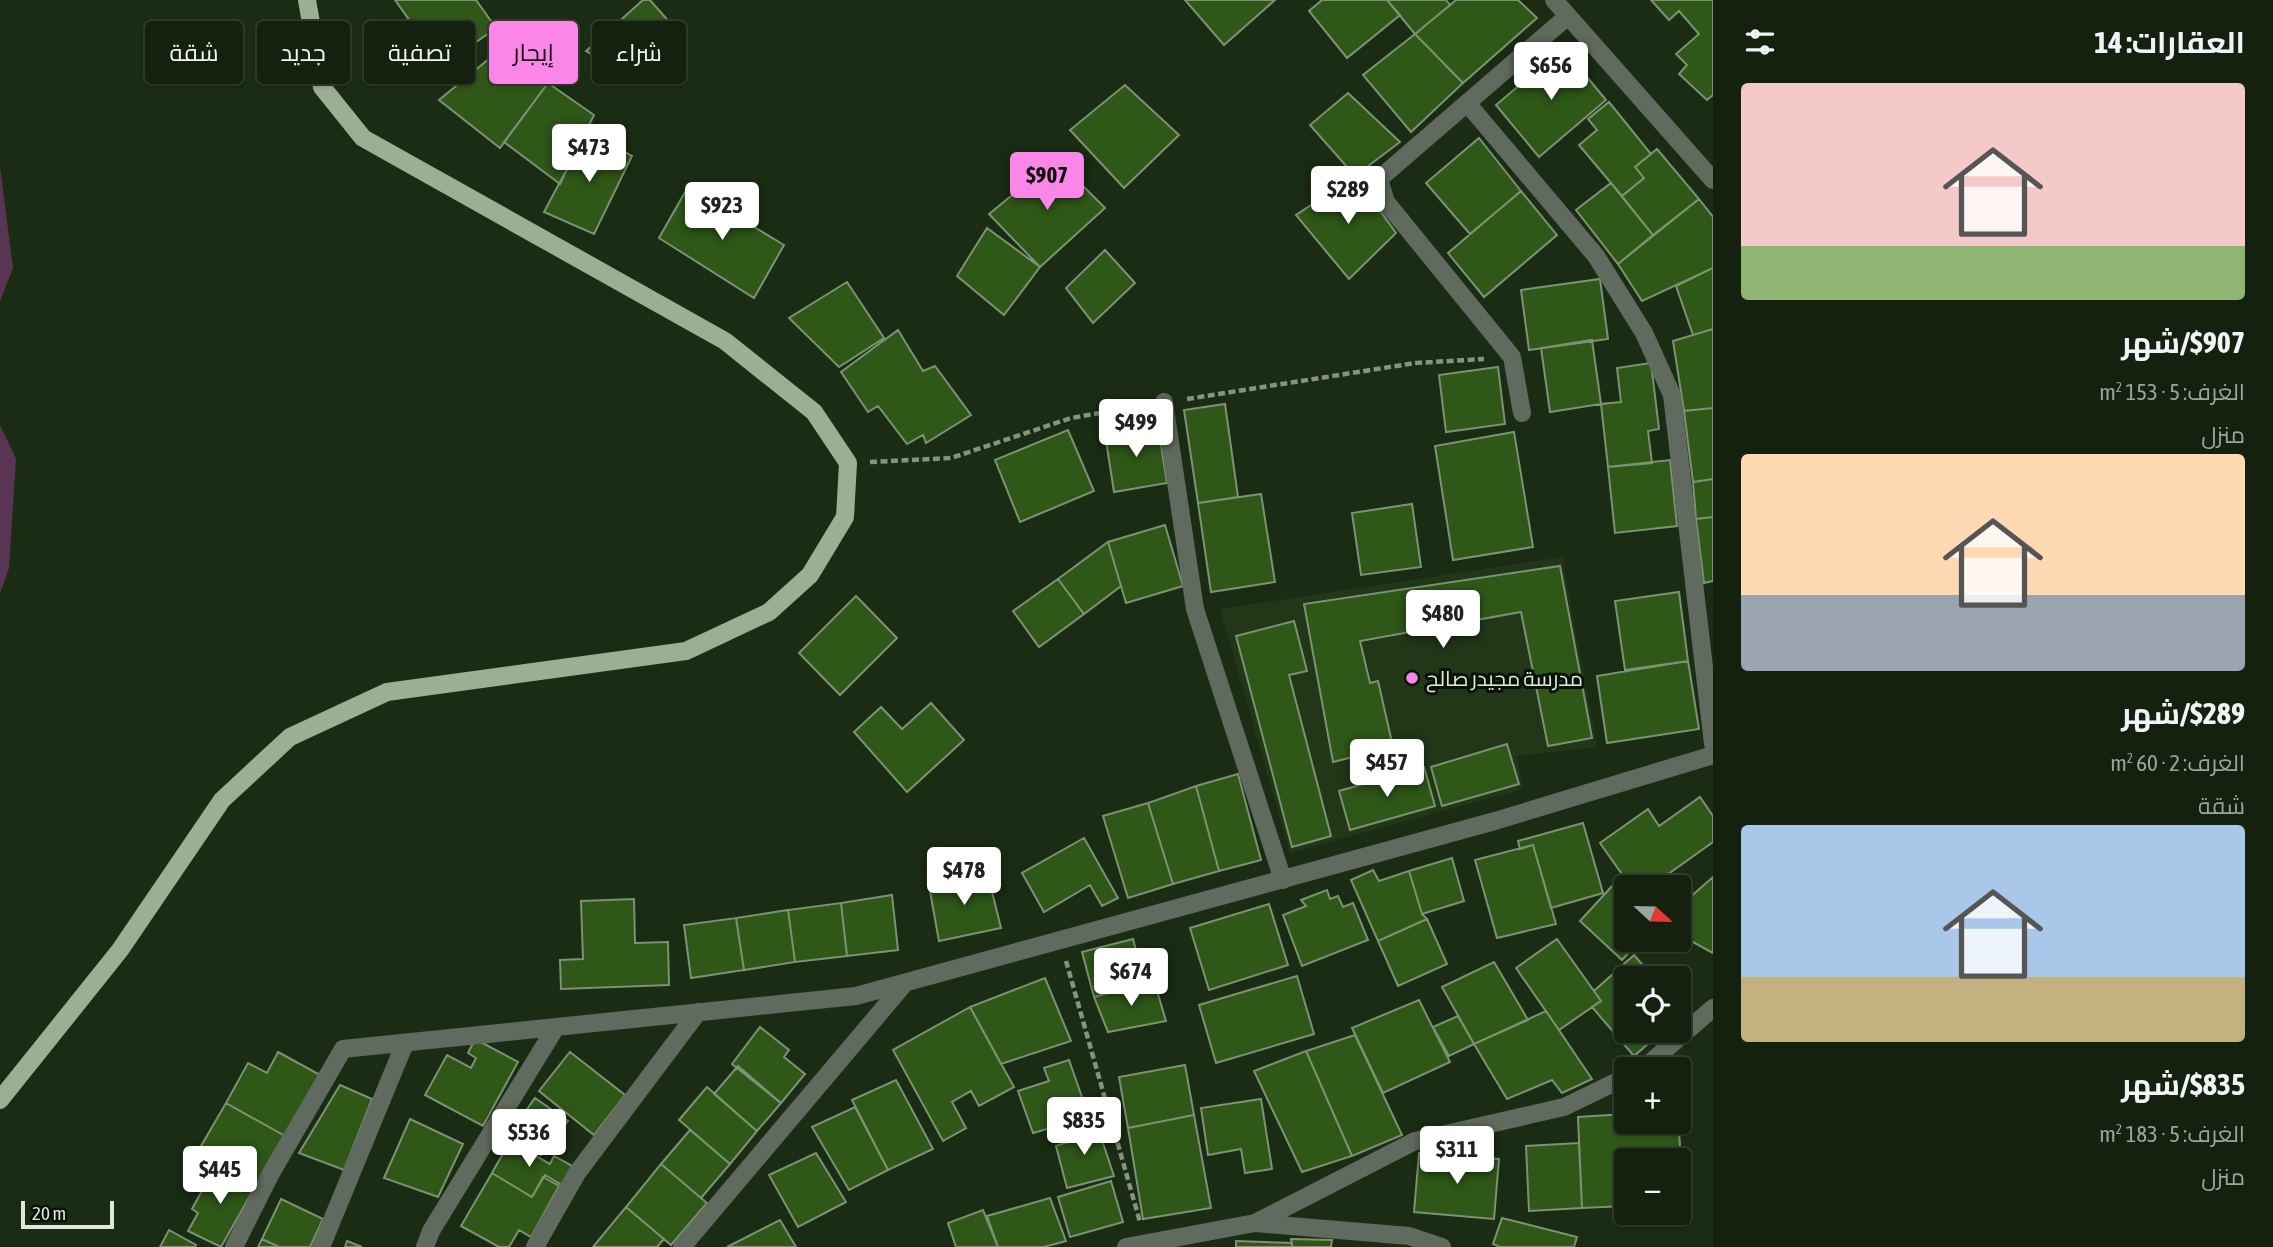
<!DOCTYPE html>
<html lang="ar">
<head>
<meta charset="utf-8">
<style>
  body { margin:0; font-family:"Asap Condensed",Cairo,sans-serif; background:#212e1c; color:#f1f3f6; direction:rtl; height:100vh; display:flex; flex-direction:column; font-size:26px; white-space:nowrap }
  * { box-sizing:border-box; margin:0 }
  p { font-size:23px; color:#9da39e }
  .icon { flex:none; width:38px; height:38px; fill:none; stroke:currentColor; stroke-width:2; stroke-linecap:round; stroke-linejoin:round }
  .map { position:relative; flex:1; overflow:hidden; direction:ltr }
  .panel { display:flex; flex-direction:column; background:#14210e; width:560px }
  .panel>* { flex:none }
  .top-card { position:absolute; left:21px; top:21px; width:665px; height:63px; direction:rtl; display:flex; gap:14px }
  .needle { width:46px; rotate:112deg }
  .buttons { position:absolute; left:1614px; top:875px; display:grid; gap:14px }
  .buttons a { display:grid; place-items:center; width:77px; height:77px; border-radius:7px; background:#14210e; box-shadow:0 2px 5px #0004,0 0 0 2px #333e2e; font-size:35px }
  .scale { position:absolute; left:21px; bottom:18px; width:93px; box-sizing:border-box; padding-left:7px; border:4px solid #dde9d9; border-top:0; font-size:19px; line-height:24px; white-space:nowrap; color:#dde9d9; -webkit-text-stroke:5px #0a1207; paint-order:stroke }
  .price { position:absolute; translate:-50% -60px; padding:0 16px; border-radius:7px; background:#fff; color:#222; font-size:23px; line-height:46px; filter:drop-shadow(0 2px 4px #0008) }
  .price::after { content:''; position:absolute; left:50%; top:42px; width:21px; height:16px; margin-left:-10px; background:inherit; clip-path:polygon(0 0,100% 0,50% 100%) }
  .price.on { background:#fa87e7; color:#111 }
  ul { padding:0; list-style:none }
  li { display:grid; align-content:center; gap:14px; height:371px; padding:0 28px }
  li span { display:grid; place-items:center; height:217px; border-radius:7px; color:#555 }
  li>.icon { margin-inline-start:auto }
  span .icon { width:126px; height:126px; fill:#fffc; stroke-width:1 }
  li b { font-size:30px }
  h2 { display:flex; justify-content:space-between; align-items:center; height:84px; padding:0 28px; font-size:30px }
  .tag { padding:0 24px; border-radius:7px; background:#14210e; box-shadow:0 2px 5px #0004,0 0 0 2px #333e2e; font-size:24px; line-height:63px }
  .tag.on { background:#fa87e7; color:#111 }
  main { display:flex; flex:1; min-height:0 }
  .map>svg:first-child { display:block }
  .built { fill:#213718 }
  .green { fill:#593553 }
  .building { fill:#2e5718; stroke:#7d9274; stroke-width:2 }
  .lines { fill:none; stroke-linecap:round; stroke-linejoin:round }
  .path { stroke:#85937f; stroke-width:4.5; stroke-dasharray:7 3.5; stroke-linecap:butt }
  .minor { stroke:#616a5e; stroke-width:18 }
  .major { stroke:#9cae94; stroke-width:18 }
  .poi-dot { fill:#fa87e7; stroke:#0a1207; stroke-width:2.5 }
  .labels { text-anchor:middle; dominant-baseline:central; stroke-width:6; stroke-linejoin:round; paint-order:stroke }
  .poi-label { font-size:21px; fill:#dde9d9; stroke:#0a1207; text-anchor:start }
</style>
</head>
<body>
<main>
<section class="panel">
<h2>العقارات: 14<svg class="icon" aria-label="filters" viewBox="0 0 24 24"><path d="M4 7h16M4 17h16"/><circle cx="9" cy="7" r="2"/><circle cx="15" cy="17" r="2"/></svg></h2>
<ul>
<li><span style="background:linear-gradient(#f6c9c9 75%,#8fb573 0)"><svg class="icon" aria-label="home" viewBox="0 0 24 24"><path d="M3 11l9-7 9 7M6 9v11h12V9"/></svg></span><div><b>$907/شهر</b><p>الغرف: 5 · 153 m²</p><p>منزل</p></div></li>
<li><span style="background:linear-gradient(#ffd9b3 65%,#9aa5b1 0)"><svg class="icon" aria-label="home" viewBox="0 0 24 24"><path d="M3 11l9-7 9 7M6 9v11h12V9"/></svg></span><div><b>$289/شهر</b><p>الغرف: 2 · 60 m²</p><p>شقة</p></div></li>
<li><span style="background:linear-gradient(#a9c7e8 70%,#c2b280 0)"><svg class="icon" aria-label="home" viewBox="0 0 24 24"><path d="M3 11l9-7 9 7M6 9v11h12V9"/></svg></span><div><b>$835/شهر</b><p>الغرف: 5 · 183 m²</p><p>منزل</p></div></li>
</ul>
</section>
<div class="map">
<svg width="1713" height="1247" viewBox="0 0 1713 1247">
  <rect width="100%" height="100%" fill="#1a2c13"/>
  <path class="built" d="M1562,557L1597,747L1517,756L1523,789L1290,853L1220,609Z"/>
  <path class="green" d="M0,167L13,268L0,301Z
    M0,425L16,459L9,568L0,594Z"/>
  <path class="building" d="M395,0H476L496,28L442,66Z
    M643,0H650L686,41L641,82L586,51Z
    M1185,0H1275L1224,45Z
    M1322,0H1387L1400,15L1347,58L1309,11Z
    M1387,0H1446L1450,5L1415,34Z
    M1456,0H1518L1537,18L1463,83L1415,34Z
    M1651,0H1713V95L1707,100L1679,74L1687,65L1676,54L1699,34L1679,11L1669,20Z
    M1415,34L1463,83L1411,132L1363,75Z
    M1563,48L1606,100L1539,157L1496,105Z
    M501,49L548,83L500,148L439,100Z
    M548,83L594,115L560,184L504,142Z
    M1125,85L1179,135L1124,188L1070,130Z
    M1348,93L1400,142L1355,176L1310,125Z
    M1609,102L1651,154L1635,167L1644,178L1622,196L1579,145L1597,130L1588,119Z
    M587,131L632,156L594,234L544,212Z
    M1479,138L1521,191L1470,234L1426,183Z
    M1657,149L1699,199L1653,235L1622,196L1644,178L1635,167Z
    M1056,159L1105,208L1040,267L989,214Z
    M1355,176L1396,233L1349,279L1296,215Z
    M1611,183L1653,235L1618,264L1576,210Z
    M688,187L784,245L754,298L659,238Z
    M1521,191L1557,235L1484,297L1448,253Z
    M1699,199L1713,217V268L1642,301L1618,264Z
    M987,228L1040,267L1004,315L957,276Z
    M1105,250L1135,283L1093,323L1066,288Z
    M1713,268V329L1693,335L1676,286Z
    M1600,279L1608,339L1529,350L1521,290Z
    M847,282L884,338L839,367L789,318Z
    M1713,329V408L1684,411L1673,341Z
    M898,330L923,371L935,366L971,415L926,443L923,435L907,444L878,406L868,412L841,372Z
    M1592,340L1601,404L1550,412L1541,348Z
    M1651,363L1659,429L1648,431L1652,463L1608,467L1601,404L1621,402L1617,368Z
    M1498,367L1505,424L1446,432L1439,375Z
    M1225,404L1238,497L1198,503L1184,410Z
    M1713,408V479L1693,482L1684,411Z
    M1158,426L1167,483L1114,492L1105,434Z
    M1068,430L1094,491L1020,522L995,460Z
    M1514,432L1533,547L1453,560L1435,446Z
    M1670,460L1677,526L1615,533L1608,467Z
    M1713,479V517L1696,519L1693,482Z
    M1261,494L1275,582L1211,592L1198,503Z
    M1412,504L1421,567L1361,575L1352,513Z
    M1713,517V581L1704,583L1696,519Z
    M1165,525L1183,586L1126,603L1108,542Z
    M1108,542L1121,586L1084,614L1058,579Z
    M1560,566L1592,738L1548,746L1521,612L1360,641L1370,683L1378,681L1393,747L1333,762L1304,604Z
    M1058,579L1084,614L1039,647L1013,611Z
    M1679,592L1688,661L1625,670L1615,601Z
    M856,596L897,638L840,695L799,653Z
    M1294,621L1307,671L1289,675L1331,836L1292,847L1236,636Z
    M1688,661L1699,729L1607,743L1597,676Z
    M931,703L964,740L907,792L854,732L881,707L902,729Z
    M1507,744L1519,784L1442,806L1431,767Z
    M1424,767L1435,806L1350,830L1339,791Z
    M1238,774L1261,860L1219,871L1196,786Z
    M1196,786L1219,871L1173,884L1148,803Z
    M1700,797L1713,816V842L1650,887H1631L1600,843L1648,809L1659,826Z
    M1148,803L1173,884L1128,898L1103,816Z
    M1583,823L1603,893L1551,908L1533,845L1520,849L1518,841Z
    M1084,838L1118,898L1102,906L1090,885L1044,912L1022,873Z
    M1533,845L1556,924L1497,938L1475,860Z
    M1452,858L1464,901L1422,914L1409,871Z
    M1373,870L1379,881L1409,871L1422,914L1427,919L1378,941L1351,880Z
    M987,871L1001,928L939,941L929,886Z
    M1713,877V953L1678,934V918L1688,899Z
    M1614,884L1626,895V940H1641L1622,960L1580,921Z
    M1327,890L1330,899L1338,896L1343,907L1353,903L1368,940L1302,966L1283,915L1306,906L1301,900Z
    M892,895L898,950L847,956L841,903Z
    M634,899L635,943L668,942L669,985L561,989L560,960L583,959L581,901Z
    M841,903L847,956L795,962L788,910Z
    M1269,904L1288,965L1209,990L1190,928Z
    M788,910L795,962L744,970L736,918Z
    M736,918L744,970L691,978L684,925Z
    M1427,919L1447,964L1398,986L1378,941Z
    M1133,939L1145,984L1094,997L1082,952Z
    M1557,939L1601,1001L1559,1030L1516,968Z
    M1634,955L1654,978H1626V1031H1663L1634,1056L1592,1007L1601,1001L1594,991Z
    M1494,962L1528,1020L1474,1044L1442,987Z
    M1297,976L1314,1034L1216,1063L1199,1005Z
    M1045,978L1071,1041L1001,1064L970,1007Z
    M1145,984H1155L1166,1021L1108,1032L1094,997Z
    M1419,1000L1450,1062L1383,1093L1352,1028Z
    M970,1007L1014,1087L979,1106L971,1091L952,1102L966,1128L943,1141L893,1050Z
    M1546,1011L1592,1079L1562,1093L1552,1080L1507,1099L1474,1044Z
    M1458,1016L1474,1044L1449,1056L1433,1027Z
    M760,1027L789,1050L784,1057L805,1074L781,1103L732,1064Z
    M1355,1035L1402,1135L1352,1156L1306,1051Z
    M475,1039L518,1062L483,1126L425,1095L447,1055L471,1068L476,1058L468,1053Z
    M1306,1051L1352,1156L1302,1172L1254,1071Z
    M278,1052L320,1075L285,1136L226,1103L248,1063L267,1073Z
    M570,1052L625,1095L594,1135L539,1091Z
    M1069,1060L1089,1117L1033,1133L1018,1091L1049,1081L1044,1068Z
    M1185,1065L1194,1115L1128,1128L1119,1077Z
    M738,1066L781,1103L757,1131L714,1094Z
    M896,1080L933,1149L888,1170L852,1100Z
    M340,1085L372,1099L344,1170L299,1153Z
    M707,1087L757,1131L730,1164L679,1120Z
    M535,1098L568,1121L557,1135L562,1138L557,1146L551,1141L541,1155L510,1133Z
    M1261,1099L1272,1169L1245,1173L1241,1149L1208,1155L1201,1108Z
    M226,1103L285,1136L255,1187L197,1153Z
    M855,1107L888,1170L849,1190L812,1127Z
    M1626,1114V1122H1678V1117L1684,1203H1678V1160H1626V1206L1582,1208L1578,1117Z
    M1194,1115L1211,1208L1143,1219L1128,1128Z
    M410,1119L463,1144L438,1197L384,1178Z
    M1096,1122L1114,1176L1067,1188L1056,1146L1071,1141L1068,1131Z
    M690,1130L730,1164L701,1198L661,1164Z
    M510,1141L550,1164L554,1156L572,1166L562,1185L545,1175L532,1197L492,1173Z
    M1579,1143L1582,1208L1529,1211L1526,1146Z
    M816,1153L846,1202L798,1227L769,1175Z
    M1419,1153L1499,1159L1494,1219L1414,1212Z
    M661,1164L707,1203L671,1245L626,1207Z
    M216,1165L255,1187L221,1247L188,1231L198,1213L192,1209Z
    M492,1173L532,1197L543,1177L559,1186L531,1237L519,1230L509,1247H499L461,1226Z
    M1111,1181L1123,1222L1070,1237L1058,1197Z
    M1050,1198L1066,1241L1044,1247H998L987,1216Z
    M281,1199L323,1219L310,1247H279L262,1239Z
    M626,1207L664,1239L657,1247H593Z
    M983,1210L998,1247H956L948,1223Z
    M1502,1218L1577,1237L1574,1247H1500L1493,1244Z
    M780,1220L796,1247H727L731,1245Z
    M169,1230L196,1245L195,1247H160Z
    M262,1239L279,1247H258Z
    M1291,1239L1332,1240L1331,1247H1292Z
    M347,1241L362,1247H345Z
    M1236,1241L1292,1243V1247H1236Z"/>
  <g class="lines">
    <path class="path" d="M1187,399L1415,363L1484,359
      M870,462L951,458L1071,418L1141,406
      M1066,961L1140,1222"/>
    <path class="minor" d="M1554,0L1713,180
      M1467,103L1596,256L1644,333L1672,395L1713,744
      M1164,402L1195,609L1283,880
      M1522,413L1512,357L1386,202L1379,179L1568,16
      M1643,1069L1713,1008
      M1255,1223L1415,1141L1564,1107L1626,1077
      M234,1247L270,1175L343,1049L856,996L1495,821L1713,755
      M321,1247L405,1043
      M425,1247L431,1231L556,1027
      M535,1247L577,1173L698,1012
      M682,1247L905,983
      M1126,1247L1255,1223L1409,1236L1442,1247"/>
    <path class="major" d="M0,1100L120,950L222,800L290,737L387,692L686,651L769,612L810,575L845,517L848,463L814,412L725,341L363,138L322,87L307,0"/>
  </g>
  <circle class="poi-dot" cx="1412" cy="678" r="7"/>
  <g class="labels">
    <g class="poi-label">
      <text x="1426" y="678">مدرسة مجيدر صالح</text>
    </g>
  </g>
</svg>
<div class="buttons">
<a><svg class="needle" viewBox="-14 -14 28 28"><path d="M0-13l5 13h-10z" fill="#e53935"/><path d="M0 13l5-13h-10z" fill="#9da39e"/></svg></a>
<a><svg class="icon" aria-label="locate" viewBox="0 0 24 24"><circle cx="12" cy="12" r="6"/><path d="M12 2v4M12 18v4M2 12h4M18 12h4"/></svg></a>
<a>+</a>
<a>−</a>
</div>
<div class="scale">20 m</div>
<b class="price" style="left:1551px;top:102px">$656</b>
<b class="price" style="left:589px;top:184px">$473</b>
<b class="price on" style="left:1047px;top:212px">$907</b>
<b class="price" style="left:1348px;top:226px">$289</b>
<b class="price" style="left:722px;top:242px">$923</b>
<b class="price" style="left:1136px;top:459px">$499</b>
<b class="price" style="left:1443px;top:650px">$480</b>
<b class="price" style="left:1387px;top:799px">$457</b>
<b class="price" style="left:964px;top:907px">$478</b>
<b class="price" style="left:1131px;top:1008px">$674</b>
<b class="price" style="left:1084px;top:1157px">$835</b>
<b class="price" style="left:529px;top:1169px">$536</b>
<b class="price" style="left:1457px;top:1186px">$311</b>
<b class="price" style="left:220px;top:1206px">$445</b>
<div class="top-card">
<a class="tag">شراء</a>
<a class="tag on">إيجار</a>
<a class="tag">تصفية</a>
<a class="tag">جديد</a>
<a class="tag">شقة</a>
</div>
</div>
</main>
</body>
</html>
